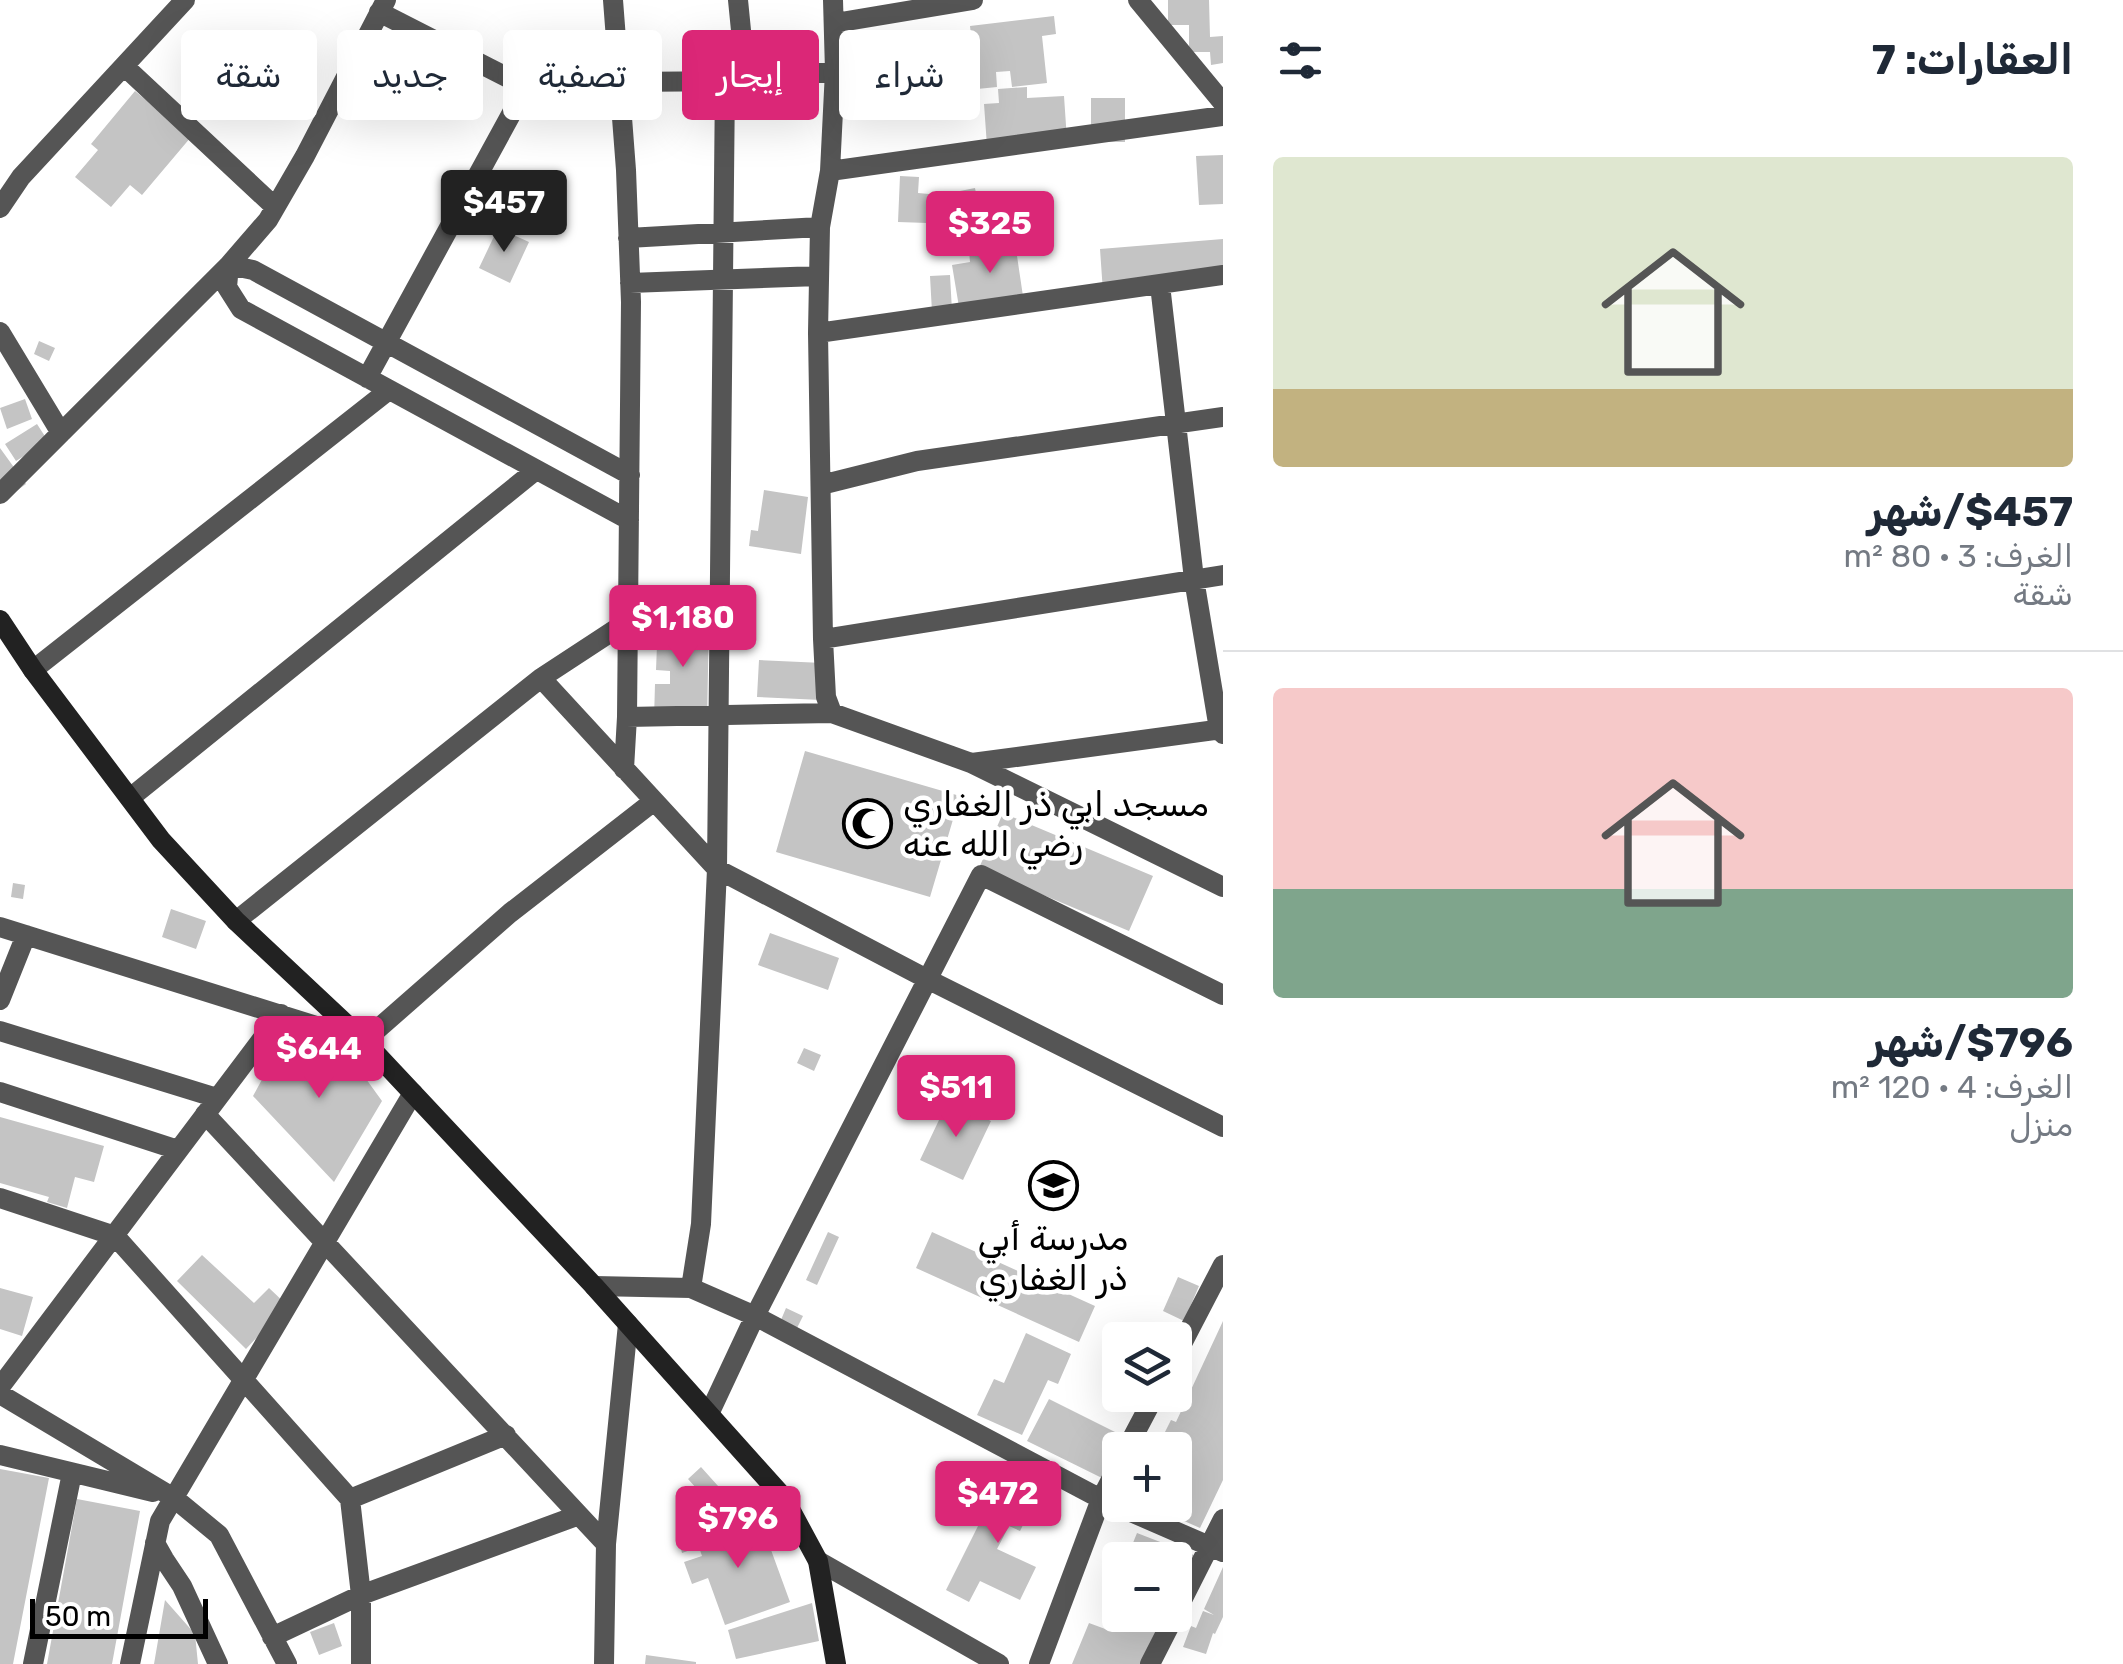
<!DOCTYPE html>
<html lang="ar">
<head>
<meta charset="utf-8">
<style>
  body { margin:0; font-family:Rubik,Cairo,sans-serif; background:#f2f2f3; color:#1f2937; direction:rtl; height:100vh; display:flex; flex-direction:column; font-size:38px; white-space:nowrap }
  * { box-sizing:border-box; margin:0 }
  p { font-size:32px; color:#747a83 }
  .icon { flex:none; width:55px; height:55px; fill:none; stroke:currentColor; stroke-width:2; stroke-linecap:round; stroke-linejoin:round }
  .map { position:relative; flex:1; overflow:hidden; direction:ltr }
  .sheet { display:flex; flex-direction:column; background:#fff; width:900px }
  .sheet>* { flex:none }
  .top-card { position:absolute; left:30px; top:30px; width:950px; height:90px; direction:rtl; display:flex; gap:20px }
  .tools { position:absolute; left:1102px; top:1322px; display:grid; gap:20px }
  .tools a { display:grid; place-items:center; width:90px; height:90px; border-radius:10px; background:#fff; box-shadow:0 10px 40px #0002; font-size:50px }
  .scale { position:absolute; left:30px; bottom:25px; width:178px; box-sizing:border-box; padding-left:10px; border:5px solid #000; border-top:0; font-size:28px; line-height:35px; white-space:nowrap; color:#000; -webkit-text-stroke:8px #fff; paint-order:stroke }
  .price { position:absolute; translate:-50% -85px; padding:0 22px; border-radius:10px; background:#db2777; color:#fff; font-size:32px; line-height:65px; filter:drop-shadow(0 2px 5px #0008) }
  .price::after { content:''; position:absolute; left:50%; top:60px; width:30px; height:22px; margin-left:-15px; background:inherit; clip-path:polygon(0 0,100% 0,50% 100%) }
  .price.selected { background:#222; color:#fff }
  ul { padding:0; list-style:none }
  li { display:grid; align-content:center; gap:20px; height:530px; padding:0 50px }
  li+li { border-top:2px solid #e0e1e3 }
  li span { display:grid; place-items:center; height:310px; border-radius:10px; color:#555 }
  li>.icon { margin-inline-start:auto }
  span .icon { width:180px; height:180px; fill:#fffc; stroke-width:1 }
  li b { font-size:42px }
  h2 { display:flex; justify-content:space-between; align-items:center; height:120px; padding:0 50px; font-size:42px }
  .pill { padding:0 35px; border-radius:10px; background:#fff; box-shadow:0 10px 40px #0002; font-size:35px; line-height:90px }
  .pill.selected { background:#db2777; color:#fff }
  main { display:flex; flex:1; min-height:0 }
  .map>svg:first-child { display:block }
  .building { fill:#c4c4c4 }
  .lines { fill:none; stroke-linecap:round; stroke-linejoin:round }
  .street { stroke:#555; stroke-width:20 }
  .secondary { stroke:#222; stroke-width:20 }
  .labels { text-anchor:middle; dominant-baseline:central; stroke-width:9; stroke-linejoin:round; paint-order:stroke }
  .poi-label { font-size:35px; fill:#000; stroke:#fff; text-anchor:start }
</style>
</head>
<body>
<main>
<section class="sheet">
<h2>العقارات: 7<svg class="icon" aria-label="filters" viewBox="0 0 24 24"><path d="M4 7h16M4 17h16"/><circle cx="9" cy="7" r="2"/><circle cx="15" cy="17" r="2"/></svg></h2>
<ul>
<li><span style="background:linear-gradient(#dfe7d0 75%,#c2b280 0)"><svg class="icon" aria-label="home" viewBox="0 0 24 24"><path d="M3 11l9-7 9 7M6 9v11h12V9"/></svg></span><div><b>$457/شهر</b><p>الغرف: 3 · 80 m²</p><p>شقة</p></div></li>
<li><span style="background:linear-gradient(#f6c9c9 65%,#7fa58c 0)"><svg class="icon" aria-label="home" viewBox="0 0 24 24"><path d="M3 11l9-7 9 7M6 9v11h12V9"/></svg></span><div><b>$796/شهر</b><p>الغرف: 4 · 120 m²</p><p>منزل</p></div></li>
</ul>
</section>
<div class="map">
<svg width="1223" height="1664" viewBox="0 0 1223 1664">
  <rect width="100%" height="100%" fill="#fff"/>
  <path class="building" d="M1168,0H1209L1210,37L1223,36V63L1211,65L1210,52H1189V25H1168Z
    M1054,16L1056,34L1042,36L1047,83L1012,87L1010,71L996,72L997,87L977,89L970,26Z
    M387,32L451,64L431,105L396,87L392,95L363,81Z
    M1027,87V98L1064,96L1067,140L987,146L984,104L999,103L998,89Z
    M135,91L191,137L142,195L130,185L111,207L75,177L98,150L91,144Z
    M1091,98H1125V142H1091Z
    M1223,155V204L1199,205L1196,156Z
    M900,176L919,177L918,193L929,194L928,223L898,222Z
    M975,188L982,224L947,230L940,195Z
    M498,228L529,242L510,283L479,268Z
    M1013,229L1024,303L960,313L952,265L970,262L969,251L990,248L988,232Z
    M1223,239V282L1103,292L1100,249Z
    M950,275L952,311L932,312L930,276Z
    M39,341L55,348L49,361L34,354Z
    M25,399L32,419L7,429L0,408Z
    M37,424L48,441L16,461L5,444Z
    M0,448L26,484L0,503Z
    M764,490L808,497L801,554L749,546L751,530L758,531Z
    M658,620L709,621L707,720L654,719L655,684H670V671L656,670Z
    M759,660L823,663L821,700L757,697Z
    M805,751L960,796L930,897L776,852Z
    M1003,813L1153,876L1129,931L979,868Z
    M13,883L25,885L23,899L11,897Z
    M171,909L206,921L196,949L162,937Z
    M770,933L839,958L828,990L758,965Z
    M285,1037L348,1054L382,1101L334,1182L253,1096Z
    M804,1048L821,1055L814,1071L797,1063Z
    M948,1101L991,1121L963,1180L920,1160Z
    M0,1117L104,1146L94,1182L75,1177L67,1208L47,1202L49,1197L0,1183Z
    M828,1232L839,1237L817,1285L806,1280Z
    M932,1232L1095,1306L1079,1342L916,1268Z
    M202,1255L254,1303L269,1288L287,1305L246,1349L177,1281Z
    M1178,1277L1199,1286L1184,1321L1163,1311Z
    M0,1288L33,1297L22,1336L0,1329Z
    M786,1308L803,1316L794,1334L778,1327Z
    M1223,1321V1480L1200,1528L1182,1520L1186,1512L1178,1508L1181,1501L1175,1498V1450H1156L1171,1420L1176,1422Z
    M1026,1333L1071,1354L1058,1384L1048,1380L1022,1435L977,1415L994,1379L1004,1383Z
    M1049,1399L1125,1437L1104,1479L1027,1441Z
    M701,1467L727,1496L714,1508L688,1479Z
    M0,1469L49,1478L13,1664H0Z
    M1014,1483L1049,1501L1038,1524L1026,1519L1020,1531L1009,1526L997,1549L1036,1567L1020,1600L980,1581L969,1602L946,1590L998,1486L1009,1492Z
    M77,1499L140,1511L112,1664H47Z
    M759,1517L790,1602L725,1625L708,1578L692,1584L684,1562L702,1556L699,1547L682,1553L680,1545Z
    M1137,1533L1199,1557L1156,1664H1072L1089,1623L1108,1630L1120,1601V1615H1175V1560H1126Z
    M1223,1567V1617L1215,1634L1213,1633L1206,1654L1183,1647L1191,1626L1196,1628L1203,1611L1214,1615L1204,1609Z
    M165,1600L195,1634L198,1664H154Z
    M812,1603L819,1641L736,1659L728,1630Z
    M334,1623L342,1646L319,1655L310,1632Z
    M646,1655L696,1662V1664H645Z"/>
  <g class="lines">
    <path class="street" d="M613,0L626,170L631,302L627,717L624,769
      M738,0L746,81
      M1138,0L1223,103
      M835,23L973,0
      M124,66L275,207
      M619,82L746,81L835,71
      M830,171L1223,116
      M0,208L21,177L185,0
      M628,238L820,227
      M630,283L819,276
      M1160,285L1194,579L1219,729L1223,734
      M0,332L61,433
      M818,333L1223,275
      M367,378L526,87L379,12
      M821,485L917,461L1223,417
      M0,494L229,265L268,220L305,156L386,0
      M629,520L241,309L227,287L229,265L253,270L630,475
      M823,639L1223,575
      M33,670L389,390
      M541,678L717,869L927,979L1223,1127
      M832,713L826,697L823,639L818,333L820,227L830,171L835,71L833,0
      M627,717L832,713L971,763L1223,887
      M972,763L1223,729
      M130,798L536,470
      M236,921L541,678L628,621
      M0,927L364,1041L510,913L654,801
      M0,1000L26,935
      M0,1031L217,1098
      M0,1092L178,1150
      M205,1114L606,1544
      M0,1198L115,1236L350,1499L361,1595V1664
      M594,1286L691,1288L755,1316L1101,1499L1223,1552
      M691,1288L701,1224L717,869L725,81
      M1175,1357L1223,1265
      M0,1387L281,1014
      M0,1394L174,1498L219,1535L287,1664
      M709,1414L755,1316L981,875L1223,995
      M1126,1450L1155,1395
      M0,1455L153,1492
      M350,1499L506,1435
      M155,1543L164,1559L182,1586L218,1664
      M818,1561L999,1664
      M1175,1614L1223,1519
      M272,1637L361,1595L579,1515
      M33,1664L72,1473
      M130,1664L160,1521L413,1093
      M604,1664L606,1544L628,1324
      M1039,1664L1101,1499L1120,1462
      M1150,1664L1175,1615"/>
    <path class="secondary" d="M0,620L33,670L161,840L236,921L364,1041L594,1286L784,1498L818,1561L836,1664"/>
  </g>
  <defs>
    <symbol id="mosque-ring" viewBox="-11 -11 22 22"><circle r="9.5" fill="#fff" stroke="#000" stroke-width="1.5"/><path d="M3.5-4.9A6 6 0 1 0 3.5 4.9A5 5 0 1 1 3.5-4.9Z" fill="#000"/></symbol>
    <symbol id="school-ring" viewBox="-11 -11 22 22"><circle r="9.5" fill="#fff" stroke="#000" stroke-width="1.5"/><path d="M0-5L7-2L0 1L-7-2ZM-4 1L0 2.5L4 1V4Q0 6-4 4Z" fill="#000"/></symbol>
  </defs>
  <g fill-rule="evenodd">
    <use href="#mosque-ring" x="840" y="796" width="55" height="55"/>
    <use href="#school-ring" x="1026" y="1158" width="55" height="55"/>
  </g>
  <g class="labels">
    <g class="poi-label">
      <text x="903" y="804">مسجد ابي ذر الغفاري<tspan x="903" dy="40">رضي الله عنه</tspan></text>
      <text x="1053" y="1238" text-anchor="middle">مدرسة أبي<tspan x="1053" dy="40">ذر الغفاري</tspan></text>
    </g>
  </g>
</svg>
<div class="tools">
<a><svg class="icon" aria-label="layers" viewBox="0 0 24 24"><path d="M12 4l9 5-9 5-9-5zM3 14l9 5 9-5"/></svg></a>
<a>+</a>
<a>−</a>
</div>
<div class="scale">50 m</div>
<b class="price selected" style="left:504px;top:255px">$457</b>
<b class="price" style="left:990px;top:276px">$325</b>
<b class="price" style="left:683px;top:670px">$1,180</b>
<b class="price" style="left:319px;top:1101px">$644</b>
<b class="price" style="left:956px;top:1140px">$511</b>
<b class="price" style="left:998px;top:1546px">$472</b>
<b class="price" style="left:738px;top:1571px">$796</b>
<div class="top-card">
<a class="pill">شراء</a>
<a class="pill selected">إيجار</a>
<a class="pill">تصفية</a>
<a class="pill">جديد</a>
<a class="pill">شقة</a>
</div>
</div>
</main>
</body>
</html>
